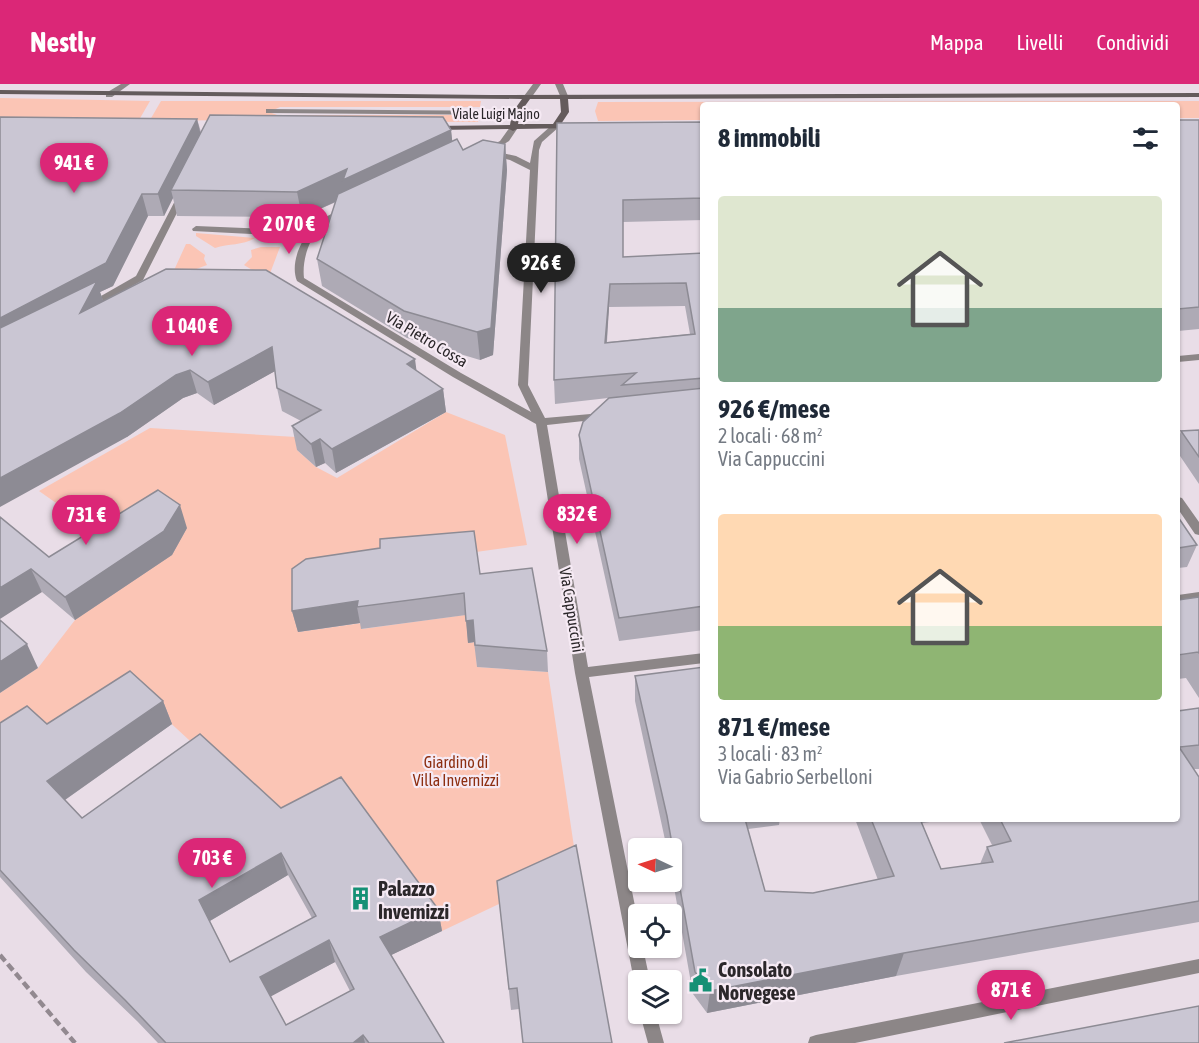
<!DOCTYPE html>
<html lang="it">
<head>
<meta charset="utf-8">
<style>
  body { margin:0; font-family:"Asap Condensed",sans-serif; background:#f2f2f3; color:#1f2937; height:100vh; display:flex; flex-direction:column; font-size:22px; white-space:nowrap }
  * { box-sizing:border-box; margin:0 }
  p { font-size:20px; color:#747a83 }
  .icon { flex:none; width:33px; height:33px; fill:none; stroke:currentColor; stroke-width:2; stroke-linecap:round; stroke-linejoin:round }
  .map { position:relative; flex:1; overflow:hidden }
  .drawer { position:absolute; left:700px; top:18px; width:480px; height:720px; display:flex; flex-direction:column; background:#fff; border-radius:6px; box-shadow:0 2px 4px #0004 }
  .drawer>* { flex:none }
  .needle { width:39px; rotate:274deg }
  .controls { position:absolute; left:628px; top:754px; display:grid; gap:12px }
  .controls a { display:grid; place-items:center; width:54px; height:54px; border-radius:6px; background:#fff; box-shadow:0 2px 4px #0004; font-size:30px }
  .price { position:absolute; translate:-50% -51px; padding:0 14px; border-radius:21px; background:#db2777; color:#fff; font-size:20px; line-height:39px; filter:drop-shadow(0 2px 3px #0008) }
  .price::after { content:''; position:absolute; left:50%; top:36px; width:18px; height:14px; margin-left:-9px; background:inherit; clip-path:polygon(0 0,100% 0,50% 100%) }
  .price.current { background:#222; color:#fff }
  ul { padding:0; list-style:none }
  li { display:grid; align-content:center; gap:12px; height:318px; padding:0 18px }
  li span { display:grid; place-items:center; height:186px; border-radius:6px; color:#555 }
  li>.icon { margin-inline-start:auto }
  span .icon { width:108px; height:108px; fill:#fffc; stroke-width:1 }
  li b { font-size:26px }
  h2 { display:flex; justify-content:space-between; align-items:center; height:72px; padding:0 18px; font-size:26px }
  header { display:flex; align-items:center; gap:36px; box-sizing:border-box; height:84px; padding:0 30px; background:#db2777; color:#fff }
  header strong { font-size:28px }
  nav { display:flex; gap:33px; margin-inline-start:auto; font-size:21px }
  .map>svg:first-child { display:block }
  .green { fill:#fbc5b5 }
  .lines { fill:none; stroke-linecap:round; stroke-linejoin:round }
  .path { stroke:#928990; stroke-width:4.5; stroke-dasharray:8 4; stroke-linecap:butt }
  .service { fill:#8c8687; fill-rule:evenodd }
  .minor { fill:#8c8687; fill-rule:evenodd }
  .secondary { fill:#645b5c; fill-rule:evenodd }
  .wall { fill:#aeaab5; fill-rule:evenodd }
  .shaded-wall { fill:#8d8b94 }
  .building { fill:#cac6d3; stroke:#8d8b94; stroke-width:1.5; fill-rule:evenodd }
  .labels { text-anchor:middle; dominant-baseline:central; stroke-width:4.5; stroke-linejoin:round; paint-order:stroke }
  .far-street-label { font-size:14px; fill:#2b272a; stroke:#f6eaf4 }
  .street-label { font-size:16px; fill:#2b272a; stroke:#f6eaf4 }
  .park-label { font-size:16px; fill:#8d2f11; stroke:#f6eaf4 }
  .near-poi-label { font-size:20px; font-weight:bold; fill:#2b272a; stroke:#f6eaf4; text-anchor:start }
</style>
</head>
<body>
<header>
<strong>Nestly</strong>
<nav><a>Mappa</a><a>Livelli</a><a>Condividi</a></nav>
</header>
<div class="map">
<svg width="1199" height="959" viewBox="0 0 1199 959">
  <rect width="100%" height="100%" fill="#e9dde7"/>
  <path class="green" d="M0,14L150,17L139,36L0,34Z
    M161,17H481L480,23H280L269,28L277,31H479L478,38L150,36Z
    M1199,17V34H1178V21H704L703,36L598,37L595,27L598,18Z
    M196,149L255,154C242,162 229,159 215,164L196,152Z
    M186,160H190L205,171L204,175L207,181L170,195Z
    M261,163H280L269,192L264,193L244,181L252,173L251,166Z
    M446,328L505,351L527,461L476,468L298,548L362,539V545L472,530L469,559L475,558L477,583L548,588L577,783L442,847L288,747L139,610L0,670V609L38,584L75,536L116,461L39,407L150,344L296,353L297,366L316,383L337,394Z"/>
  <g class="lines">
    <path class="path" d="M0,871L75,959"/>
    <path class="service" d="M266,25L516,27L520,29L516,31L269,29H266Z
      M196,142L311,147L315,150L311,153L193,147L192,145Z"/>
    <path class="minor" d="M121,0H130L112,13H106V9Z
      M533,0H541L531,14H525L524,12Z
      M555,0H563L568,12L567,14H561Z
      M552,41L559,43L542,58L539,66L528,301L545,334L602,329L607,332L602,335L547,341L588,583L704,569V579L589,593L639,842V864H643L650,897H639V903L634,897L575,589L536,340L453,293L297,197C286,170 317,125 347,127V131C338,135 328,138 321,144C308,155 302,178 304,194L461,289L531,328L518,301L530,86L510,76L489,71V68L482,66L500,57L510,43H516L517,45L509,57L493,67L516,72L530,79L534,57Z
      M182,108L186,111L143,196L93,224H87V220L136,192L178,111Z
      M1199,270V276L1178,278V272Z
      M1178,413L1182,414L1199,438V451L1195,450L1178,425Z
      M1199,508V516L1178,519V511Z
      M1199,875V889L855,959H808L810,953L816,951Z
      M640,930H656L664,959H648Z"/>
    <path class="secondary" d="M0,6L491,11L1199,9V13L568,15L569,28L561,40H575V44L517,45L513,47L509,45L433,46L429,44L433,42L510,41L512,29L522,15L0,10ZM530,15H560L561,28L553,40H518L520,29Z"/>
  </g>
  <path class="wall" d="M0,33L197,35L201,48L451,46L452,57L463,66L505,60L507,86L493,271L480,276L407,254L322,202L317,175L336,118L302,133L177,132L173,114L164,132H148L113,202L100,208L103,217L417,287L443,305L446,328L336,389L325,379L316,383L297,366L292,342L301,337L282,327L277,304L275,287L214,321L197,309L183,314L127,353Z
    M1178,36H1199V245L1178,247Z
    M704,38V136L623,138V173L704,169V546L619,557L579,375V351L608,314L555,320L554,296L557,39ZM685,222L690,250L607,258L609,223Z
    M1199,346V400L1178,369V356L1181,347Z
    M0,433L49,473L187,444L172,471L75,536L42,508Z
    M1178,433L1197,461L1187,483L1178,484Z
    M480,490L547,567L548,588L477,583L474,558L468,559L466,531L361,545L360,539L298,548L292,527Z
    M1199,513V614L1186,594L1178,595V516Z
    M635,592L704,735H780L779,741L748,745L765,807L813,809L878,796L855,735H953L922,739L941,785L980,780L987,763L992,761L979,735H1178V627L1199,624V685H1194L1199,693V838L896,892L707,929L693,910L672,792V765H667L635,617Z
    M163,617L172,640L65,716L82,734L281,724L438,825L442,847L391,871L444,959H158L137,937L86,888L0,793V639L47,640ZM288,791L312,834L230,878L210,837ZM335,878L350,907L286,941L270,912Z
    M497,797L612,959L519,925L511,926Z"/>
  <path class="shaded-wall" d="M197,35L202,56L171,106L173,114L164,132L158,110Z
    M451,46L454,72L346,113L302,133L297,108L347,85Z
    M505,60L507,86L493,271L480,276L477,248Z
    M142,110L148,132L113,202L100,208L104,219L0,261V234Z
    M610,200L609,223L605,281V259Z
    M272,263L277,286L214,321L208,298Z
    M415,275L418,298L407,280Z
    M190,286L197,309L183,314L127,353L0,423V394L176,291Z
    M443,305L446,328L336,389L332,365Z
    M320,355L325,379L316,383L311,360Z
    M180,421L187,444L172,471L75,536L65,513Z
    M31,485L42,508L0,535V504Z
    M358,517L357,523L360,539L298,548L292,527Z
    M473,536L475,558L468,559L466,537Z
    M27,560L38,584L0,609V578Z
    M163,617L172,640L59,720L47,697Z
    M281,769L288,791L208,838L199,816Z
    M438,825L442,847L385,874L380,853Z
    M329,856L335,878L268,914L260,893Z
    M904,869L896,892L707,929L710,907Z
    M363,951L365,959H353Z"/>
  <path class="building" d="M210,31L443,33L451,46L343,96L347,85L297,108L171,106Z
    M0,33L197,35L158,110H142L106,179L0,234Z
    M1178,36H1199V223L1178,225Z
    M704,38V114L623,116V173L704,169V294L622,301L636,289L554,296L557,39ZM686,199L695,250L605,259L610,200Z
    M457,55L463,66L483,56L505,60L491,244L477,248L404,227L317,175L338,110Z
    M166,185L266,186L415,275L407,280L443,305L332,365L320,355L311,360L292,342L321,326L277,304L272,263L208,298L190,286L176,291L120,329L0,394V244L97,197L80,229Z
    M704,304V522L619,534L579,351L583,338L609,314Z
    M1199,346V373L1181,347Z
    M158,406L180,421L164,447L65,513L31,485L0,504V433L49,473Z
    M1178,433L1197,461L1178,464Z
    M474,447L480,490L532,484L547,567L475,561L473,536L466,537L464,509L357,523L358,517L292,527V485L306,475L380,464V455Z
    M1199,513V569L1198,568L1178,571V516Z
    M0,536L27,560L0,578Z
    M704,583V735H745L765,807L813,809L894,792L871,735H920L941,785L993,778L987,763L1011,757L1000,735H1178V627L1199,624V661L1179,663L1199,693V817L904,869L710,907L695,888L667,732L635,592Z
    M130,587L163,617L47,697L82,734L200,650L281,724L341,693L438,825L380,853L444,959H369L363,951L353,959H166L125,916L74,866L0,786V639L27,622L47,640ZM281,769L316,832L230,878L199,816ZM329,856L354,905L286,941L260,893Z
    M576,761L612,959H523L517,904L509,905L497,797Z
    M1199,922V959H1004Z"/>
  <defs>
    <symbol id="building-bare" viewBox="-9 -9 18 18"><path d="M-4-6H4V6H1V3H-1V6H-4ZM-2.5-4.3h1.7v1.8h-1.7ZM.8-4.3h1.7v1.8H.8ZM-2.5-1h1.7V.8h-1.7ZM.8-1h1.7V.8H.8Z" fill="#159075" stroke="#f6eaf4" stroke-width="2.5" paint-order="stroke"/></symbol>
    <symbol id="civic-bare" viewBox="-9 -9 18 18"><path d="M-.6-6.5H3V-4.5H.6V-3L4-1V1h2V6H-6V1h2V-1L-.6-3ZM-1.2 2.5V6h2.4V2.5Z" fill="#159075" stroke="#f6eaf4" stroke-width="2.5" paint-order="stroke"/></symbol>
  </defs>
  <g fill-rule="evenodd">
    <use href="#building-bare" x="344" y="798" width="33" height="33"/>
    <use href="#civic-bare" x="684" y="880" width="33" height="33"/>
  </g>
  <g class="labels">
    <g class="far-street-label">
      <text x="496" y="30">Viale Luigi Majno</text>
    </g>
    <g class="street-label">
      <text transform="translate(427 255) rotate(31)">Via Pietro Cossa</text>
      <text transform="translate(572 526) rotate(81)">Via Cappuccini</text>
    </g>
    <g class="park-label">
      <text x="456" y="678">Giardino di<tspan x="456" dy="18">Villa Invernizzi</tspan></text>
    </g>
    <g class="near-poi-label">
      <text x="378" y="804">Palazzo<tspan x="378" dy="23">Invernizzi</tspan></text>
      <text x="718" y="885">Consolato<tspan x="718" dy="23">Norvegese</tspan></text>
    </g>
  </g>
</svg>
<div class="controls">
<a><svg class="needle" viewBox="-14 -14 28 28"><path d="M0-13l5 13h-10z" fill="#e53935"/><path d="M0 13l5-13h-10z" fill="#747a83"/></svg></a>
<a><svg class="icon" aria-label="locate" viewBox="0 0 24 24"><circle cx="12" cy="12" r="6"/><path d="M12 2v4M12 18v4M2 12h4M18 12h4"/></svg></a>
<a><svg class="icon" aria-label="layers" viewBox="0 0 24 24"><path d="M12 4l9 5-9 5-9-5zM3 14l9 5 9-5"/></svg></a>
</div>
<b class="price" style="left:74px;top:110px">941 €</b>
<b class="price" style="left:289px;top:171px">2 070 €</b>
<b class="price current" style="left:541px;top:210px">926 €</b>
<b class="price" style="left:192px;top:273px">1 040 €</b>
<b class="price" style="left:577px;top:461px">832 €</b>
<b class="price" style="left:86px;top:462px">731 €</b>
<b class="price" style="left:212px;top:805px">703 €</b>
<b class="price" style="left:1011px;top:937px">871 €</b>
<section class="drawer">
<h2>8 immobili<svg class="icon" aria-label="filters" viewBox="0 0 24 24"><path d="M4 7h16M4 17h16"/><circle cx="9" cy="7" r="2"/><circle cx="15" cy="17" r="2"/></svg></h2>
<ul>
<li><span style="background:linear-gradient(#dfe7d0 60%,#7fa58c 0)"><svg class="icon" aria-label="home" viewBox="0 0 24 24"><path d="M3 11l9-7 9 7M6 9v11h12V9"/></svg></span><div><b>926 €/mese</b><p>2 locali · 68 m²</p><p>Via Cappuccini</p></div></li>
<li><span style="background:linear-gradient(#ffd9b3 60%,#8fb573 0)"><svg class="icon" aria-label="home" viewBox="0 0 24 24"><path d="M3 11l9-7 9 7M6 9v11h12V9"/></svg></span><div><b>871 €/mese</b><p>3 locali · 83 m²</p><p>Via Gabrio Serbelloni</p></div></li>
</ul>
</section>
</div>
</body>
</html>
